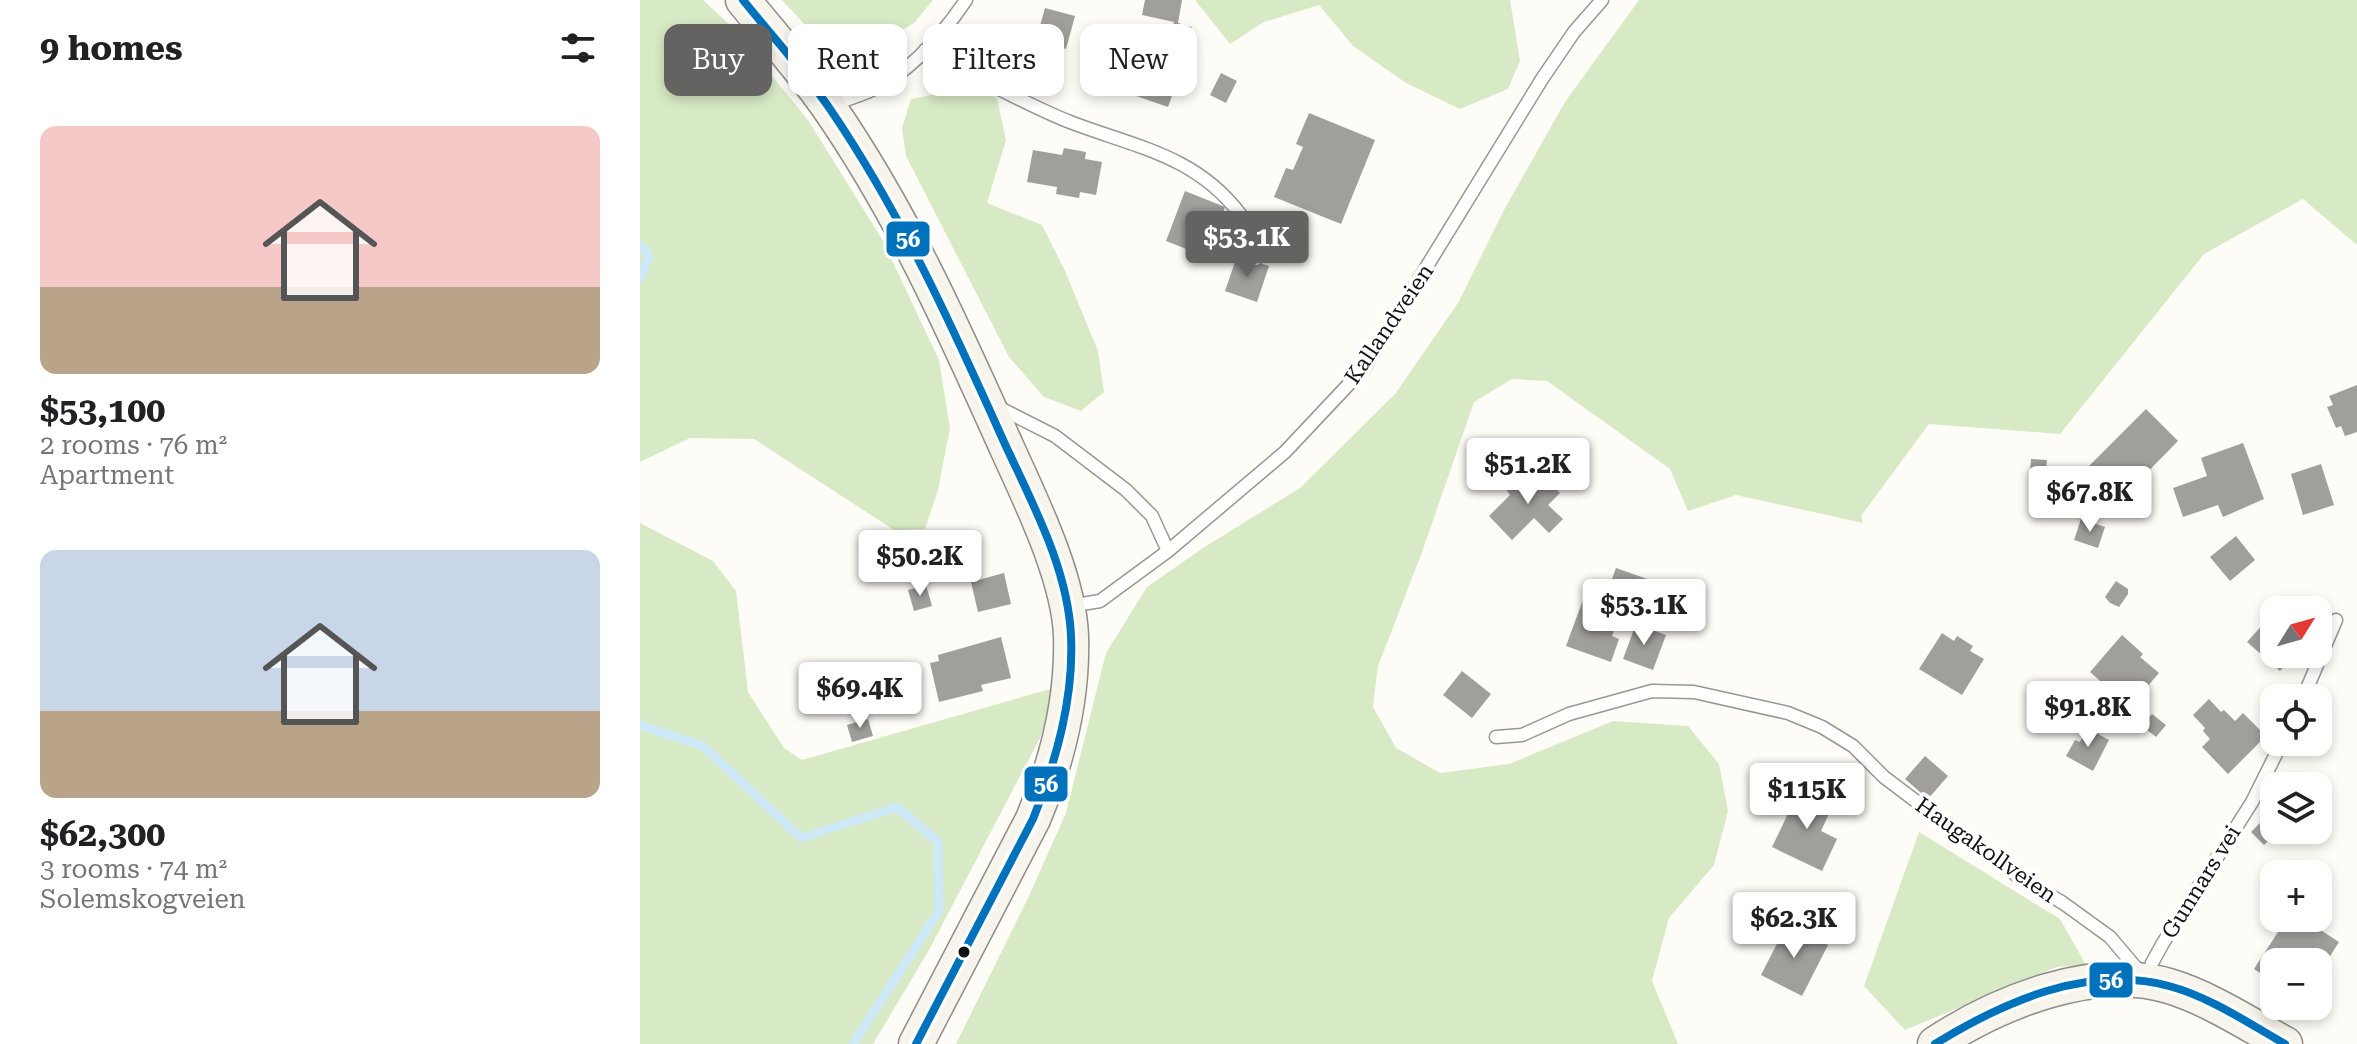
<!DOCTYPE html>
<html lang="en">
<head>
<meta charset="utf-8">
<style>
  body { margin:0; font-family:"Roboto Serif",serif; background:#f2f2f2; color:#202124; height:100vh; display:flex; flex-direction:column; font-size:30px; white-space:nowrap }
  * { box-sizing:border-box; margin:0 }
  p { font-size:26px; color:#757577 }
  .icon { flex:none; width:44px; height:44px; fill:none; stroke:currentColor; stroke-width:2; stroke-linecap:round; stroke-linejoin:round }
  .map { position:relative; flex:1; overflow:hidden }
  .drawer { display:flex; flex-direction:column; background:#fff; width:640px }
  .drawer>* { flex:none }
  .guide { position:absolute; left:24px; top:24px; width:760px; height:72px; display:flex; gap:16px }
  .needle { width:52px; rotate:53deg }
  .fabs { position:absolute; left:1620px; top:596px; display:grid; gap:16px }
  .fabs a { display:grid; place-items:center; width:72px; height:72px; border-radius:16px; background:#fff; box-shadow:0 4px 12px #0003; font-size:40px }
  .price { position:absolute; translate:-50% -68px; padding:0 18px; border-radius:8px; background:#fff; color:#222; font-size:26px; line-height:52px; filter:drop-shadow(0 2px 4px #0008) }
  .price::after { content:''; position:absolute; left:50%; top:48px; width:24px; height:18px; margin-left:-12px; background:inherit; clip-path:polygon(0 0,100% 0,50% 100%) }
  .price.current { background:#646362; color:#fff }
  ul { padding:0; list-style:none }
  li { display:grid; align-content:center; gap:16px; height:424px; padding:0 40px }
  li span { display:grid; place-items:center; height:248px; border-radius:16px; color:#555 }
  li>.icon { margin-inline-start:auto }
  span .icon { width:144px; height:144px; fill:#fffc; stroke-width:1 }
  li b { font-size:34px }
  h2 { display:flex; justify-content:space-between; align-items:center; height:96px; padding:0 40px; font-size:34px }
  .chip { padding:0 28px; border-radius:16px; background:#fff; box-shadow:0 4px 12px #0003; font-size:28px; line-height:72px }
  .chip.current { background:#646362; color:#fff }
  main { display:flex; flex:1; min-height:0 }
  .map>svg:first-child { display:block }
  .forest { fill:#d8eac5 }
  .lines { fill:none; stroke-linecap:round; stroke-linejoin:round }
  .stream { stroke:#cde8f7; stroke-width:9 }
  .building { fill:#a19f9c }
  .lane-casing { stroke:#979795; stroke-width:15 }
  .secondary-casing { stroke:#8e8d8b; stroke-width:37 }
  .lane { stroke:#fffffe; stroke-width:12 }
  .secondary { stroke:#f6f4eb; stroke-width:34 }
  .bus-1-casing { stroke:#fff; stroke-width:14 }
  .bus-1 { stroke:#0072bc; stroke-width:8 }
  .bus-dot { fill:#111; stroke:#fff; stroke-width:3 }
  .labels { text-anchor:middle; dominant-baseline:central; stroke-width:8; stroke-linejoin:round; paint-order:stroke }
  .street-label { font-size:22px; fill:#111; stroke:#fff }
  .line-badge { stroke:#fff; stroke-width:3 }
  .badge-label { font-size:22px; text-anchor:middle; font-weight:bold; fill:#fff }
</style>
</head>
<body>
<main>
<section class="drawer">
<h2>9 homes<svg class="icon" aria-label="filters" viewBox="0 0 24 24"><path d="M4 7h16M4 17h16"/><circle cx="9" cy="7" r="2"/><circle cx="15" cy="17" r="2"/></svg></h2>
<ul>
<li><span style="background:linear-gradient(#f6c9c9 65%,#b9a48a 0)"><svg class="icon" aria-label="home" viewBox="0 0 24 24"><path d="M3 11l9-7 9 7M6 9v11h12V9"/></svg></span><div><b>$53,100</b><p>2 rooms · 76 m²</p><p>Apartment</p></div></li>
<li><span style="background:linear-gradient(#c9d6e8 65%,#b9a48a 0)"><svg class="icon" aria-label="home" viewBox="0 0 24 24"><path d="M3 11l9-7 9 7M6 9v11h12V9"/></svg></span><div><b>$62,300</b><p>3 rooms · 74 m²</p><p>Solemskogveien</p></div></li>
</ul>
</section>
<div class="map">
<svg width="1717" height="1044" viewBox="0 0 1717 1044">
  <rect width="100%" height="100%" fill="#fdfcf7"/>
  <path class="forest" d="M0,0H63L94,29L168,120L242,239L299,360L310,428L298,490L285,529L254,530L114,439L50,438L0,462Z
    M142,0H293L274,23L220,56L184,45Z
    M555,0H870L880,61L868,89L820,109L766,83L713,46L679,5L624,22L590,44Z
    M999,0H1717V245L1663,199L1564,254L1420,434L1289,424L1221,516L1223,523L1096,495L1048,511L1030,469L907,381L872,379L834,402L781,555L738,666L733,707L756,748L800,773L869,764L973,721L1048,726L1079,764L1088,811L1074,865L1029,918L1012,981L1038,1044H316L388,898L426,813L466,653L507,587L563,548L660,488L755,394L818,303L864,210L925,102Z
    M332,87L357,98L366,140L347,203L402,225L425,271L458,351L464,392L441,411L404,397L369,357L266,156L262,128L271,99Z
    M0,523L73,561L96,591L108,692L144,748L162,760L417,687L400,738L289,950L233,1044H0Z
    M1279,832L1420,919L1446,965L1417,967L1265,1030L1224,986Z"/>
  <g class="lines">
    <path class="stream" d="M0,245L9,255L0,278
      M0,725L63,746L161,838L257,807L298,842L299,911L213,1044"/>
  </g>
  <path class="building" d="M505,0H542L538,23L552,27L546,49L528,44L534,22L502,15Z
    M405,8L435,16L426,49L396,40Z
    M480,49L541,71L528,107L467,86Z
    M581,73L597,81L586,103L570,95Z
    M669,113L735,140L701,224L634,197L646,168L653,170L663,147L656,144Z
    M424,148L446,152L445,159L462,162L456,195L440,192L439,198L416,194L417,187L387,182L393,150L422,155Z
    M545,191L585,207L579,223L584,225L577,243L572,241L567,257L526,241Z
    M597,256L629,266L617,302L585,291Z
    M1717,385V432L1705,436L1701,426L1696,428L1687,407L1693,405L1689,396Z
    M1506,409L1538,441L1482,498L1449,466Z
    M1603,443L1624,499L1583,517L1578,505L1543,517L1533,488L1567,476L1561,458Z
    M1391,459L1407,460L1406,473L1390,472Z
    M1681,464L1694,505L1663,515L1651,474Z
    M896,469L920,493L908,505L923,519L909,533L894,518L872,540L849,516L870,495L867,491L881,477L885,480Z
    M1441,519L1465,527L1458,548L1434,540Z
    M1596,536L1615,560L1590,581L1570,557Z
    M976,568L1010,580L997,617L981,611L972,636L979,639L971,662L926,646L944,597L963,603Z
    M364,573L371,604L338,612L331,582Z
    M1476,581L1488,589V594L1479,607L1470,603L1465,597Z
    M286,585L292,606L274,611L268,590Z
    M1634,612V654H1659L1654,660L1652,657L1640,671L1607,642Z
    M996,624L1026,635L1013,670L983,659Z
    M1302,633L1314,641L1317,636L1333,646L1330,651L1344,659L1322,695L1279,669Z
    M1482,635L1503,654L1500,657L1519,673L1487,710L1465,691L1468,688L1450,672Z
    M361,637L371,678L341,685L343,691L299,702L290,663L299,661L298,655Z
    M210,671L214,688L194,692L190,676Z
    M822,671L851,694L832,718L803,695Z
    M1569,699L1581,712L1584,710L1595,721L1603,713L1626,736L1588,774L1562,747L1570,739L1563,731L1565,728L1553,715Z
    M1512,714L1526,725L1516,737L1502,726Z
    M228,719L233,736L212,742L207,725Z
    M1447,728L1469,740L1453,771L1426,756L1435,740L1440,742Z
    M1285,756L1308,776L1288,799L1265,779Z
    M1160,789L1193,805L1181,831L1197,839L1182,871L1132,847Z
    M1631,812L1634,815V830H1639L1624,845L1611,832Z
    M1647,918H1662L1699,942L1682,969L1678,966V962L1669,961L1634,962V982L1614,969Z
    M1147,924L1188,945L1162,996L1121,975Z"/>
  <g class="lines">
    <defs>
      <path id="lane" d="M285,50L291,56C338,76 382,103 430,122C495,147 555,155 600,214C611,229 618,241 616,259
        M191,105C205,100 219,96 232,90C270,72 303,34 326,0
        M358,407L415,436L486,490L512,516L528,551
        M430,606L460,601L528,551L645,452L725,367L902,79L934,32L962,0
        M1663,698L1696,620
        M856,737L882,735L929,714L1012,691L1054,692L1148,713L1182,727L1213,746L1244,777L1277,802L1376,875L1423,903L1470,937L1503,976
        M1508,978L1512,963L1523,943L1612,802L1642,742"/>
      <path id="secondary" d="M103,0C132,36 164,71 190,109C263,215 314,330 367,448C391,501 429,578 431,636C433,699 417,762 393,819L276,1044
        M1295,1044C1357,1003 1454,963 1529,986C1569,998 1608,1024 1645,1044"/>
    </defs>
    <use href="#lane" class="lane-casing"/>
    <use href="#secondary" class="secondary-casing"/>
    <use href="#lane" class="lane"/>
    <use href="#secondary" class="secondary"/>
    <defs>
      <path id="bus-1" d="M103,0C132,36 164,71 190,109C261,213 313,328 364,442C392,503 428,568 431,636C434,699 416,761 393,819L276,1044
        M1295,1044C1363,1002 1447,964 1529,986C1570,997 1608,1023 1645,1044"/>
    </defs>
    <use href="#bus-1" class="bus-1-casing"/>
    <use href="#bus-1" class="bus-1"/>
  </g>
  <circle class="bus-dot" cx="324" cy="952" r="7"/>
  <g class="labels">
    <g class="street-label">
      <text transform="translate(749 324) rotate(-56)">Kallandveien</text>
      <text transform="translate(1346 850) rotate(35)">Haugakollveien</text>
      <text transform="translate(1561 882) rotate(-58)">Gunnars vei</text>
    </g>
  </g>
  <g class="line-badge">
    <rect x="245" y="220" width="46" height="38" rx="8" fill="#0072bc"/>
    <rect x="383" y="765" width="46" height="38" rx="8" fill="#0072bc"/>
    <rect x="1448" y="961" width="46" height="38" rx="8" fill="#0072bc"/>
  </g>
  <g class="badge-label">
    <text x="268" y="247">56</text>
    <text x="406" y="792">56</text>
    <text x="1471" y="988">56</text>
  </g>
</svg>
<div class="fabs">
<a><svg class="needle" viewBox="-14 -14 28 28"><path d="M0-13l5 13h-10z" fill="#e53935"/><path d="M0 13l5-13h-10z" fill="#757577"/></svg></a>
<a><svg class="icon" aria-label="locate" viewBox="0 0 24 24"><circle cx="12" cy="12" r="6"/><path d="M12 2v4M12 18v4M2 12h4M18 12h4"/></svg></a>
<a><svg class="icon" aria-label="layers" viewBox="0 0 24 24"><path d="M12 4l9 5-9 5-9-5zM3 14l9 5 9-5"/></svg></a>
<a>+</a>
<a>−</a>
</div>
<b class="price current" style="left:607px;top:279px">$53.1K</b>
<b class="price" style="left:888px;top:506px">$51.2K</b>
<b class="price" style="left:1450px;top:534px">$67.8K</b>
<b class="price" style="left:280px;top:598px">$50.2K</b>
<b class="price" style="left:1004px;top:647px">$53.1K</b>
<b class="price" style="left:220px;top:730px">$69.4K</b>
<b class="price" style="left:1448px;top:749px">$91.8K</b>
<b class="price" style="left:1167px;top:831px">$115K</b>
<b class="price" style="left:1154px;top:960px">$62.3K</b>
<div class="guide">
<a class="chip current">Buy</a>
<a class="chip">Rent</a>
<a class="chip">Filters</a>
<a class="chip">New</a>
</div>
</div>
</main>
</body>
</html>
